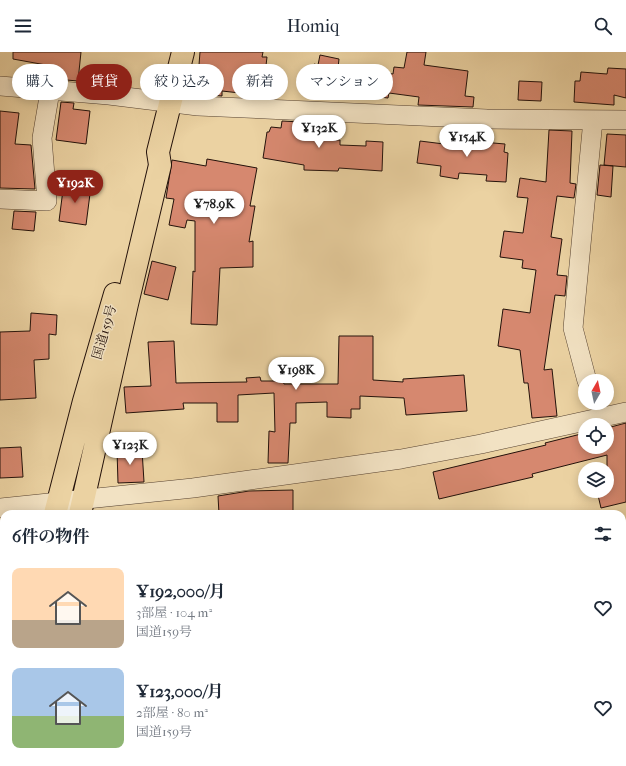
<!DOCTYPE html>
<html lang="ja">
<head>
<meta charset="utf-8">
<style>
  body { margin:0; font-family:"IM FELL French Canon","Noto Serif JP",serif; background:#f6f6f7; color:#1f2937; height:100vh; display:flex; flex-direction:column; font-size:15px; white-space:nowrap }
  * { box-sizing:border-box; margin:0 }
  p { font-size:13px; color:#747a83 }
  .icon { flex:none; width:22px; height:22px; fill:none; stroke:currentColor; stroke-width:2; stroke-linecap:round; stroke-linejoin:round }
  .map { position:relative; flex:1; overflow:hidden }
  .sheet { position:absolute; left:0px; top:458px; width:626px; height:256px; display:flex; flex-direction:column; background:#fff; border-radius:12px 12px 0 0; box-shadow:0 2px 10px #0003 }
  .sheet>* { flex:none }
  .top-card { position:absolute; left:12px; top:12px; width:400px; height:36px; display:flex; gap:8px }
  .needle { width:26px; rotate:9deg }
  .fabs { position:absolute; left:578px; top:322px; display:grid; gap:8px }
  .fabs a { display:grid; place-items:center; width:36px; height:36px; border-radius:50%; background:#fff; box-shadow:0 2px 10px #0003; font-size:20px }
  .price { position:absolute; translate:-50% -34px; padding:0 9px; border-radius:14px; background:#fff; color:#222; font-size:13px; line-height:26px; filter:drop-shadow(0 1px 2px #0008) }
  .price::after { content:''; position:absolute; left:50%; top:24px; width:12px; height:9px; margin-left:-6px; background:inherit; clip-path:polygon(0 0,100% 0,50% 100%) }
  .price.on { background:#8f2418; color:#fff }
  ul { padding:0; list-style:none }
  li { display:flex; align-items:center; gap:12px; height:100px; padding:0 12px }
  li span { display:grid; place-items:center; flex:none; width:112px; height:80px; border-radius:8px; color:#555 }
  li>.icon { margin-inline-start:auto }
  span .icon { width:48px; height:48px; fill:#fffc; stroke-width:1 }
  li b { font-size:17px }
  h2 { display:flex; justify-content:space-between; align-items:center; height:48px; padding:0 12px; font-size:17px }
  .pill { padding:0 14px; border-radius:18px; background:#fff; box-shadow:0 2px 10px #0003; font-size:14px; line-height:36px }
  .pill.on { background:#8f2418; color:#fff }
  header { display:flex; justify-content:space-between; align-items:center; height:52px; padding:0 12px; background:#fff; font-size:18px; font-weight:600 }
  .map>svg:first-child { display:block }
  .building { fill:#d6886f; stroke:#23110a }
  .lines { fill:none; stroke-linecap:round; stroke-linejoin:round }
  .street-casing { stroke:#554130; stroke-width:20 }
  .highway-casing { stroke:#23110a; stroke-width:24 }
  .street { stroke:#f2e2c3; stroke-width:19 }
  .highway { stroke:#ebd2a2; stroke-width:22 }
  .labels { text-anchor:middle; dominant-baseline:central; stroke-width:3; stroke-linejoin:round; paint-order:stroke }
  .street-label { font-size:13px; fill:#23110a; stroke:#f2e2c3 }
</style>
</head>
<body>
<header><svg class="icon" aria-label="menu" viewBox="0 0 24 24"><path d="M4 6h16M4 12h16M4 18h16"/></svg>Homiq<svg class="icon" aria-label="search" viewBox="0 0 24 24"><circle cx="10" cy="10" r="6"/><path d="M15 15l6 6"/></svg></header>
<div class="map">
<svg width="626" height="714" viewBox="0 0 626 714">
  <rect width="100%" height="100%" fill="#ebd2a2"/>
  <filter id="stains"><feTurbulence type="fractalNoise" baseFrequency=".005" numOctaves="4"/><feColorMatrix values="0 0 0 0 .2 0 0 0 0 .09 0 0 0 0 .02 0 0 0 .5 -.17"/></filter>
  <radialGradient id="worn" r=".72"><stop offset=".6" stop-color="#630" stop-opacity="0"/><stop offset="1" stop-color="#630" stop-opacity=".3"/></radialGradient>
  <path class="building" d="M13,0H81L78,29L55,27L57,15L13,7Z
    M200,0H263L262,5H267L263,39L259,38L258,43L222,39V44L201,42L203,27L198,26Z
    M407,0H426L424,13L468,19L465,44L474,45L473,55L418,53L419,45L389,41L388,46L371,44V41L351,39V34L311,28L314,12L318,13L320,3L339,7L338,16L393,22L394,15L404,16Z
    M608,16L626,17V46L614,43V53L574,50L575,29H580L581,20L607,22Z
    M519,29L542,30L541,49L518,48Z
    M61,50L74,51L73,57L90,59L86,92L56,88Z
    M0,59L19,61L15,92L31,93L35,137L0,136Z
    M282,69L320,71V88H340V93L366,94V89L383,90L382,119L339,116L338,119L304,118V113L263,106L267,80H269L271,75L281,76Z
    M469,77L483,78L482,90L505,92L504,100L508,101L506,130L486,129L487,123L459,121L458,127L440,124L441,114L417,111L420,89L468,95Z
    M549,78L572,79L570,131L576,132L574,146L557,144L551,185L562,187L557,223L567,224L565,244L555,243L544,318L552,317L557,364L532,366L528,331H524L520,298L498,294L503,257L530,261L536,218L522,216L523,208L500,205L504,179L523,181L528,146L517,145L520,126L546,130Z
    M607,82L626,83V115L604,113Z
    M207,107L257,116L250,154H255L249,190L253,189V215L220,216L217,273L191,272L193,219L195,220V169L187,168L185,176L169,173L174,147L166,146L172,108L206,114Z
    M600,113L613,114L611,145L597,143Z
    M64,130L91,134L86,173L59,169Z
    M14,159L36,160L34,179L12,177Z
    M152,209L176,215L168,248L144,242Z
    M31,261L57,263L56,283L49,282V307L34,308L36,346L0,348V280L30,279Z
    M339,284H373V328L403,330V327L464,323L467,359L406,363L404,346L360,344V357H351V366L327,365V350L296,351V371H290L288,411H268L269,379L275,380L274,341L238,343V370H217V351H183L184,357L126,361L124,335L151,334L148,290L174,289L176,331L247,330L246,326L260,325L261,329H283L284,332H338Z
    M626,371V450L601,456L597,439H607V403L532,422L533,425L439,447L433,420L546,393L545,391L585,381V395H607V376Z
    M21,395L23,425L0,426V396Z
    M117,398H142L144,430L118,431Z
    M293,438V462H219L218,444L249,439Z"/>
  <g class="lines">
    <defs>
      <path id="street" d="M0,34L109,43L198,54L487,67L626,68
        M0,147L47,149L42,86L50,39
        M587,329L573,276L593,68
        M0,456L193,436L401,407L481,392L626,360
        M0,633H4
        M622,695L626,696
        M505,714V710"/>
      <path id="highway" d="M55,462L84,349L115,242
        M80,462L127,252L160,113L158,100L183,0
        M1,714L4,699
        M25,714V710"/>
    </defs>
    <use href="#street" class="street-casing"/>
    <use href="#highway" class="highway-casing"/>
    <use href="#street" class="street"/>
    <use href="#highway" class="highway"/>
  </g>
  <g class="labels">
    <g class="street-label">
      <text transform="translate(104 280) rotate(-74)">国道159号</text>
    </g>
  </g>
  <rect width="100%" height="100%" filter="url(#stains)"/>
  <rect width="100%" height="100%" fill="url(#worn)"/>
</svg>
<div class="fabs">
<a><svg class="needle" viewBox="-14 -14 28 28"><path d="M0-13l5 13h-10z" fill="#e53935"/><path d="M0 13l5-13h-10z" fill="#747a83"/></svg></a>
<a><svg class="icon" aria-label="locate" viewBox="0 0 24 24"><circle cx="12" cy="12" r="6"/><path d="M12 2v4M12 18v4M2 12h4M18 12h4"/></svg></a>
<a><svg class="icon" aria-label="layers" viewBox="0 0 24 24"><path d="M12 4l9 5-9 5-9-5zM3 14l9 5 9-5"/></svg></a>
</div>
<b class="price" style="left:319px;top:97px">¥132K</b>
<b class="price" style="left:467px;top:106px">¥154K</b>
<b class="price on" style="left:75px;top:152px">¥192K</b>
<b class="price" style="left:214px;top:173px">¥78.9K</b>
<b class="price" style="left:296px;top:339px">¥198K</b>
<b class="price" style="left:130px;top:414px">¥123K</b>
<div class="top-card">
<a class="pill">購入</a>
<a class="pill on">賃貸</a>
<a class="pill">絞り込み</a>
<a class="pill">新着</a>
<a class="pill">マンション</a>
</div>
<section class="sheet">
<h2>6件の物件<svg class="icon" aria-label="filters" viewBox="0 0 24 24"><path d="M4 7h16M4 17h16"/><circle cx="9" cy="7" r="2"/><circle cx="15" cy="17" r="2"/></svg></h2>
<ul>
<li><span style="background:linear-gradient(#ffd9b3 65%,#b9a48a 0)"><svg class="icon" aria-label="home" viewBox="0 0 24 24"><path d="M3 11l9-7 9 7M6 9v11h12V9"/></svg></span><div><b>¥192,000/月</b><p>3部屋 · 104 m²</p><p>国道159号</p></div><svg class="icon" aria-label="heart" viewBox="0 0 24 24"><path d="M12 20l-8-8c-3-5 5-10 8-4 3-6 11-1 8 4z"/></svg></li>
<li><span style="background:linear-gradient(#a9c7e8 60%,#8fb573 0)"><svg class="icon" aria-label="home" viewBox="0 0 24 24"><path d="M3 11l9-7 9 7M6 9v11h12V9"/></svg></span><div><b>¥123,000/月</b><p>2部屋 · 80 m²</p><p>国道159号</p></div><svg class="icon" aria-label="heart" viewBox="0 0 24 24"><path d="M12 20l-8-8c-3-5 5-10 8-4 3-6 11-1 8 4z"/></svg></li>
</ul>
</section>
</div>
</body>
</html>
